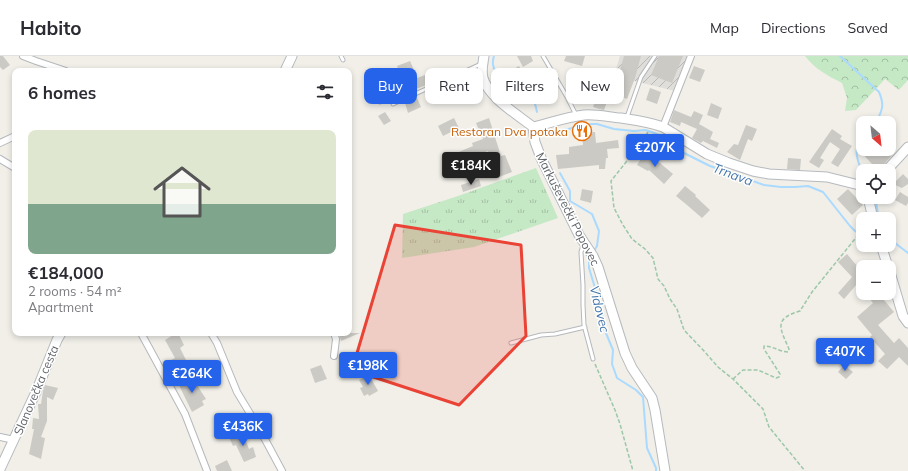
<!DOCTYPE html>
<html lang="en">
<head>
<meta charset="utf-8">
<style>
  body { margin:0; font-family:Mulish,sans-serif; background:#f7f7f7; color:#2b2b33; height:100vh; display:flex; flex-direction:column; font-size:15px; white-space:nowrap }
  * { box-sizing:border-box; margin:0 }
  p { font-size:13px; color:#7c7c81 }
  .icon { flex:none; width:22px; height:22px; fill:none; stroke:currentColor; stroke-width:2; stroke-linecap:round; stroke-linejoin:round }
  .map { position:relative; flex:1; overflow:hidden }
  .details { position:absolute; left:12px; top:12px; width:340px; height:268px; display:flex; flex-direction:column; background:#fff; border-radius:8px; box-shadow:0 2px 6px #0003 }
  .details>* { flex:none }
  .top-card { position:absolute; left:364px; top:12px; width:380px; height:36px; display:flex; gap:8px }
  .needle { width:26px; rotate:152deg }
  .buttons { position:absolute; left:856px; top:60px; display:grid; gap:8px }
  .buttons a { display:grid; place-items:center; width:40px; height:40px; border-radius:8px; background:#fff; box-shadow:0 2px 6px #0003; font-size:20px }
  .price { position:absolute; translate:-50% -34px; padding:0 9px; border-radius:4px; background:#2563eb; color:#fff; font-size:13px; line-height:26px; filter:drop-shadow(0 1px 2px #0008) }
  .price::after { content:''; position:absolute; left:50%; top:24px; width:12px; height:9px; margin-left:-6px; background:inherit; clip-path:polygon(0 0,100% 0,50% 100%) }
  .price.current { background:#222; color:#fff }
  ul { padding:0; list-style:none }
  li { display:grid; align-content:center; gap:8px; height:212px; padding:0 16px }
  li span { display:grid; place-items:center; height:124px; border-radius:8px; color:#555 }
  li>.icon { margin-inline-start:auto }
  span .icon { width:72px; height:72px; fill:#fffc; stroke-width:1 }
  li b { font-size:17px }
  h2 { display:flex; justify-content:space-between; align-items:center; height:48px; padding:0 16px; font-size:17px }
  .tag { padding:0 14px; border-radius:8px; background:#fff; box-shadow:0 2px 6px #0003; font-size:14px; line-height:36px }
  .tag.current { background:#2563eb; color:#fff }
  header { display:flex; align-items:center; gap:24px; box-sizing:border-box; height:56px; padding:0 20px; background:#fff; border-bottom:1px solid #e1e1e2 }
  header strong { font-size:19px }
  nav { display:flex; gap:22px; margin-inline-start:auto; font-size:14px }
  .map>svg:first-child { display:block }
  .industrial { fill:url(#industrial-furrows) }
  .grass { fill:url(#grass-tufts) }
  .forest { fill:url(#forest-crowns) }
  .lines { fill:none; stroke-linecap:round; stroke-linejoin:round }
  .stream { stroke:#aadaff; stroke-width:2 }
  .building { fill:#cccac5 }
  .lane-casing { stroke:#b5b8bc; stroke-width:5 }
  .street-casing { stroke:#b5b8bc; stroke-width:8 }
  .secondary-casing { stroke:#b6babf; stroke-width:11 }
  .path { stroke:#9cc7a9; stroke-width:1.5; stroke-dasharray:4 2; stroke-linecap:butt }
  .lane { stroke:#fff; stroke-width:3 }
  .street { stroke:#fff; stroke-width:6 }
  .secondary { stroke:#fff; stroke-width:9 }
  .marked { fill:#ea4335; fill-opacity:0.2; stroke:#ea4335; stroke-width:3; stroke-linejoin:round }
  .labels { text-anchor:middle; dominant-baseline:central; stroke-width:3; stroke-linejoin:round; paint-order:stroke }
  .food-label { font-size:12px; fill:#c56008; stroke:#fff; text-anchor:end }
  .street-label { font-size:12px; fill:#5f6368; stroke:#fff }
  .water-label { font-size:13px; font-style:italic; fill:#4174aa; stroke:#fff }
</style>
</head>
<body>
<header>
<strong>Habito</strong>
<nav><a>Map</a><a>Directions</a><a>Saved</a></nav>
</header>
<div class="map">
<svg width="908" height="415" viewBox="0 0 908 415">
  <defs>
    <pattern id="industrial-furrows" width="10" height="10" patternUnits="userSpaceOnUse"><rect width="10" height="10" fill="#e0deda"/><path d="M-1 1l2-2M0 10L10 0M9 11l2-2" fill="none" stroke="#b9b8b5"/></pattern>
    <pattern id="grass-tufts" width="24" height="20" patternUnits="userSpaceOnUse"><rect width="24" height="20" fill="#c5e8c5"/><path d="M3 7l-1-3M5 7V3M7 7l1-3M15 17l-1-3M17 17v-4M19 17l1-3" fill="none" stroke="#a3c0a4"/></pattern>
    <pattern id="forest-crowns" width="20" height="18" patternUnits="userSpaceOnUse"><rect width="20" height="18" fill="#c5e8c5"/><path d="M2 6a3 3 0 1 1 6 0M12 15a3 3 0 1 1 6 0" fill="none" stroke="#a3c0a4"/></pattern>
  </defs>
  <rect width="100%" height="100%" fill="#f1efe8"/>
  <path class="industrial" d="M620,0H688L675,35L614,20Z"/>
  <path class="grass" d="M536,112L558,162L474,191L402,202L403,158L458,140Z"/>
  <path class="forest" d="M805,0H908V24L899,34L885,23L856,54L845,55L847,42L842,27C828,20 815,13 805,0Z"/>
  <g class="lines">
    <path class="stream" d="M494,0C486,24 521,26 532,41C535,46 536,51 537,56
      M840,0L879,36C885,50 882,54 876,67
      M545,78H548L559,75L591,68H597L614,73L634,75L645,74L652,76L661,80L680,95L710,110L742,121L764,129L781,131H795L808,130L823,136L850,170L855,175L863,180
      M863,85C861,87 858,89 857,92C855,100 860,111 863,117
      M560,117L570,135V145L592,158L599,175L597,190L594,195
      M875,141L879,163
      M889,188L895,187L908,197
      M591,201L589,203V212L602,255L603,270L613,294L612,308L617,322L636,334L643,341L647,392L656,412V415"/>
  </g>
  <path class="building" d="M0,0H3L10,9L3,14L0,11Z
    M517,0H531L533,5L523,11Z
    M566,0H585L582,10L564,5Z
    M624,0H641L635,22L627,43L616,38L623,19L619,18Z
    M659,0H683L672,27L651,19Z
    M410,5L414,14L401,19L397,10Z
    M519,10L525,20L516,25L510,15Z
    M694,10L705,14L700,26L689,22Z
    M425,19L429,28L416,33L412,24Z
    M533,19L539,28L530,34L524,25Z
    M454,26L458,35L445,40L442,31Z
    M650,32L661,36L657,48L646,44Z
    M384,36L388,46L379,49L375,40Z
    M597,39L608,43L604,54L599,53L593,51Z
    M417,42L421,51L408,57L405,47Z
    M711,47L722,52L718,63L707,59Z
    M674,54L691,61L694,55L703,59L699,68L713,76L710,83L719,87L717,92L703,85L701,87L692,82L697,73L681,66L680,70L670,66Z
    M385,56L391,65L384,69L378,60Z
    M454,62L459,72L443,80L438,70Z
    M489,62L501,100L505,99L512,116L499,121L488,95L470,101V102L457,107L454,98L473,90L472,87L483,83L476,67Z
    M746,69L757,73L752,85L748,83L740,104L727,96L734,88L738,89Z
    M832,73L842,80L840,83L852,90L838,111L831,107L840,93L830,86L820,102L824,104L819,112L809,106Z
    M595,76L596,87L618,84L619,92L607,93L608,102H606L605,113H599V109L558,113L556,99L569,98V91L583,89L582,77Z
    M858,93H889L894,97L878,115H866L872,108Z
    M644,98L660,107L673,118L664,128L649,114L648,115L637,109Z
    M788,102L801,103L800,114L787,113Z
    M903,118L908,123V128L902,132L893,128Z
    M479,123L481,130L463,136L461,129Z
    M685,130L696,139L695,140L710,154L702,162L687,149L676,140Z
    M582,133L593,135L591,147L580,144Z
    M848,133L863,149L852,159L837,143Z
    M900,136L908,141V147L906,150L895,144Z
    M847,198L858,211L860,209L863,212V235L857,228L844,243L838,237L852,221L838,206Z
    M865,237H878L894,256L878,269L894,287L899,282L908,292V310L899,301L887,313L878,305L885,298L870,281L872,279L857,261L873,247Z
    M176,277H178L184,289L180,292L188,308L175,315L169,305L175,302L165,284Z
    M339,277H360L341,285Z
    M321,309L327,323L315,327L310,313Z
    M844,309L853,316L846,323L838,316Z
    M369,319L378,335L369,340L368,338L364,340L360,332L363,331L359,324Z
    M191,320L206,343L202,345L204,349L192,356L178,327Z
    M45,329L58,332L53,344L47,341V365L41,381L45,382L41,403L29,398L34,373H32L33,362L39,363L38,348H41L43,335Z
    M242,375L249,393L253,391L256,401L244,406L236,389L233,390L229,381Z
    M227,404L232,415H217L215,410Z"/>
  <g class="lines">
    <defs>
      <path id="lane" d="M341,0L343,4
        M543,0L567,41L576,59
        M393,48L481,8
        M627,61L641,21L655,0
        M583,189L581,196L583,229V249L584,269L593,303
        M511,287L541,279L555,278L585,271"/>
      <path id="street" d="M23,0L36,5L66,15
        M663,71L691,0
        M0,87L15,80
        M0,103L15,112
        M141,277L185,358L207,415
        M211,277L217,287L237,336L260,374L282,415
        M334,277L336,283L334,300
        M0,381L14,384"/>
      <path id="secondary" d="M484,0C483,7 481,15 483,22C488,41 518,59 533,71
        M285,15L292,0
        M533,71L535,86L541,102L579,179L593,200L598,211L625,297L632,312L652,342L655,354L665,415
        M533,71C550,67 567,61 584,59C596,58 609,61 621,62C635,64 649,66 663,71L707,98L729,107L753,115L769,118L827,121L863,130
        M886,115L908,91
        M868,141L873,163
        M881,189L888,211
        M889,213L903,260L908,267
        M0,413L36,336L57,284L61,277"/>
    </defs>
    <use href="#lane" class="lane-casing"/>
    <use href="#street" class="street-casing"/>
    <use href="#secondary" class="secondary-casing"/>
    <path class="path" d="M648,76L642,86L611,125L614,152L623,169L632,183L645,193L653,202L658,223L664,230L670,243L677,253L684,274L705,296L718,311L733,323L763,353L769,371L805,415
      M595,308L615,354L620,368L633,415
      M733,323L743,314H758L776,322L779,321L780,318L764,293V290C773,290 780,296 788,296L789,293C780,272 773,263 800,255L812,236L863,173"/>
    <use href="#lane" class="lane"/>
    <use href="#street" class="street"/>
    <use href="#secondary" class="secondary"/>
  </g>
  <path class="marked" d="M395,169L521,189L526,280L459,349L352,314Z"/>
  <defs>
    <symbol id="restaurant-ring" viewBox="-11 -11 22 22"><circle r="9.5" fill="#fff" stroke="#e8710a" stroke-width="1.5"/><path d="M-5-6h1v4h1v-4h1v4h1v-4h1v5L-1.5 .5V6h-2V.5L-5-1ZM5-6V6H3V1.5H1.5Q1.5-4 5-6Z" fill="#e8710a"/></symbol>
  </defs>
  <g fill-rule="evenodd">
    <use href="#restaurant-ring" x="571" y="64" width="22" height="22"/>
  </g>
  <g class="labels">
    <g class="food-label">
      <text x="568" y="75">Restoran Dva potoka</text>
    </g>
    <g class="street-label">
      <text transform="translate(568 153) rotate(63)">Markuševečki Popovec</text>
      <text transform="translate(36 334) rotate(-67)">Slanovečka cesta</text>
    </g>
    <g class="water-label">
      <text transform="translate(733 118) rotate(20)">Trnava</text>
      <text transform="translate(600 253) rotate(76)">Vidovec</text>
    </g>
  </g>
</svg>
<div class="buttons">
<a><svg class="needle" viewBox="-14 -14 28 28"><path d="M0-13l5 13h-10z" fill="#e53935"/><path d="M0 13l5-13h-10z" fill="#7c7c81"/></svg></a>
<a><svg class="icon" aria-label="locate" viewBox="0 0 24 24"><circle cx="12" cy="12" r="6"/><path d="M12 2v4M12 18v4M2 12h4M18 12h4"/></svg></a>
<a>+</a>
<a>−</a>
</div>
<b class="price" style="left:655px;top:112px">€207K</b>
<b class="price current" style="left:471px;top:130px">€184K</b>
<b class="price" style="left:845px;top:316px">€407K</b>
<b class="price" style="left:368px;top:330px">€198K</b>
<b class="price" style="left:192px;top:338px">€264K</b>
<b class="price" style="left:243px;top:391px">€436K</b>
<div class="top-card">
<a class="tag current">Buy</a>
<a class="tag">Rent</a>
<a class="tag">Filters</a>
<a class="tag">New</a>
</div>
<section class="details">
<h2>6 homes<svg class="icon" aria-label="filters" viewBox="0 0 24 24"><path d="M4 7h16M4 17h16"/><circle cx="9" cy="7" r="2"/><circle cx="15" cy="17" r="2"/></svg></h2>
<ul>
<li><span style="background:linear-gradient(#dfe7d0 60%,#7fa58c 0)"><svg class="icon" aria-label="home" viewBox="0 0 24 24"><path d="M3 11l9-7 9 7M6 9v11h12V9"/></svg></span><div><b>€184,000</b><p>2 rooms · 54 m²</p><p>Apartment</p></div></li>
</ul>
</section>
</div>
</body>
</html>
